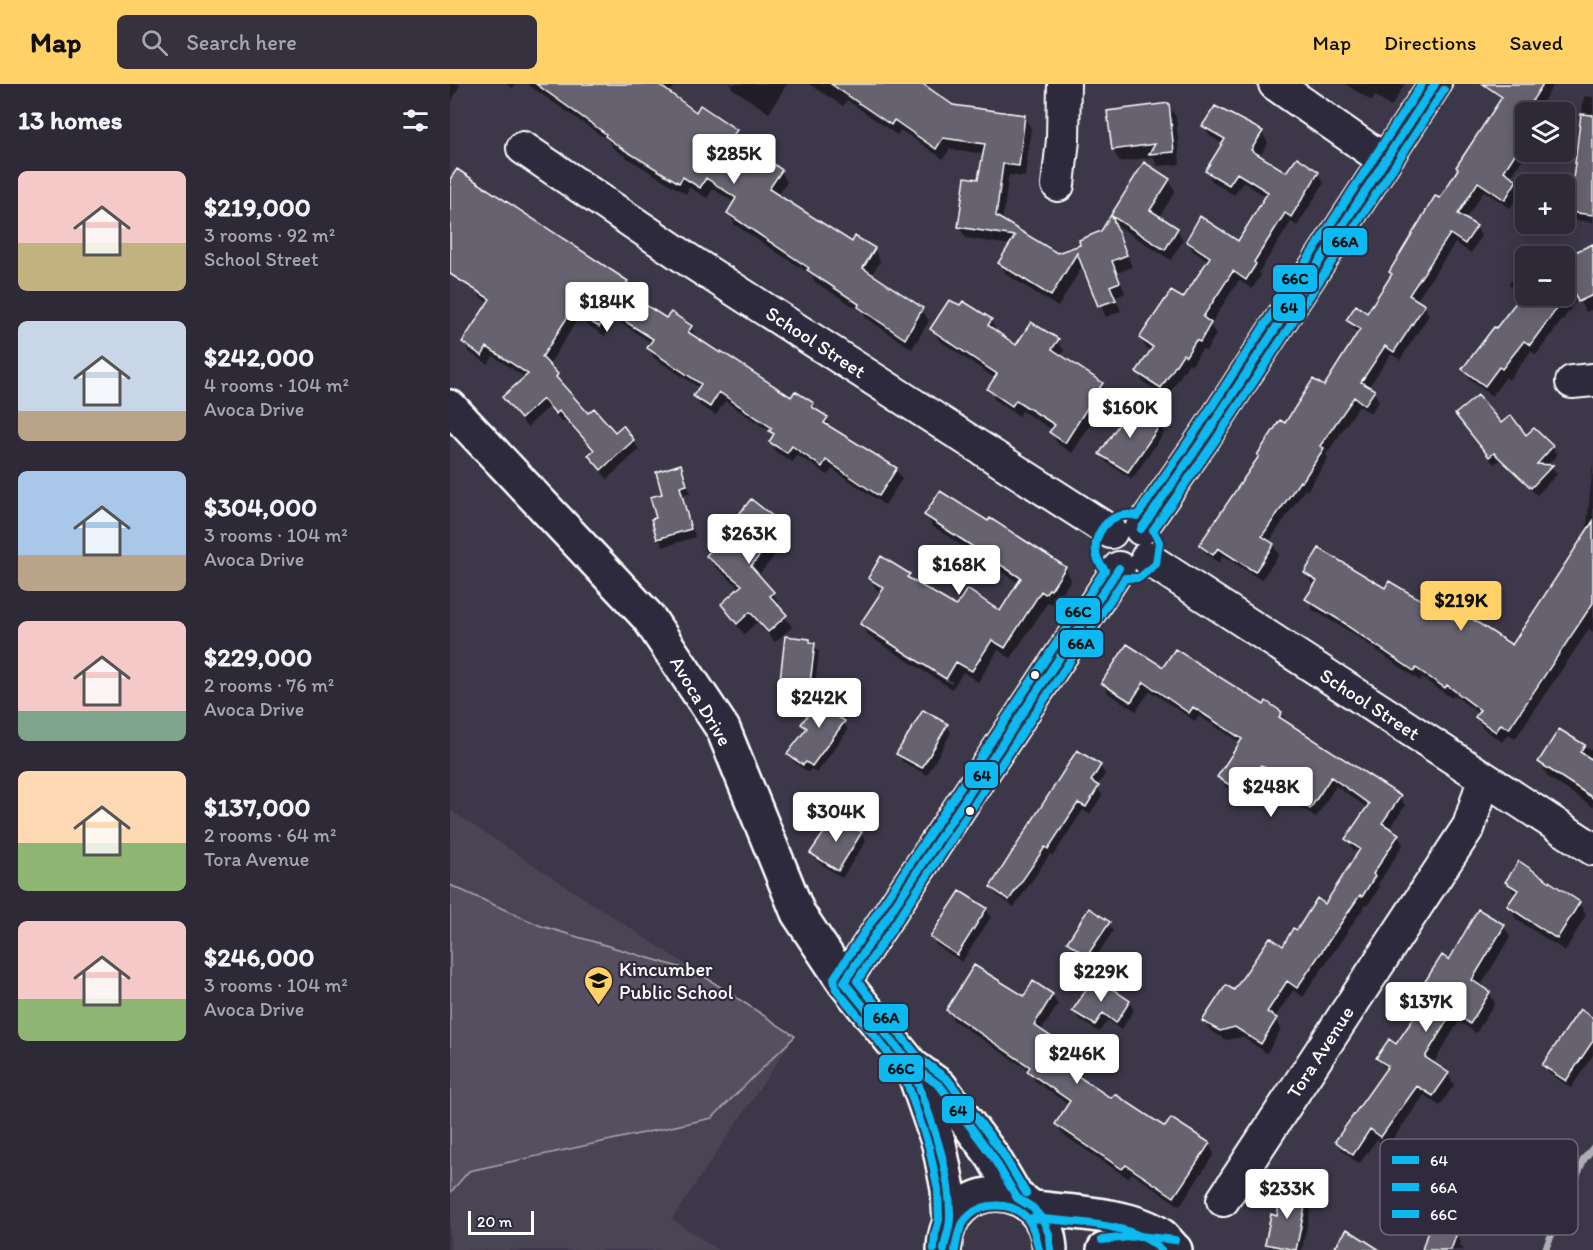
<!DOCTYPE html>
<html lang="en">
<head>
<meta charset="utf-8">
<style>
  body { margin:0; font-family:Itim,sans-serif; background:#35313f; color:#f1f3f6; height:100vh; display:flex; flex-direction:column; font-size:22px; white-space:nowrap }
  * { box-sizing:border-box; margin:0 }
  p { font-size:20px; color:#a7a6ad }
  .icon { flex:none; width:33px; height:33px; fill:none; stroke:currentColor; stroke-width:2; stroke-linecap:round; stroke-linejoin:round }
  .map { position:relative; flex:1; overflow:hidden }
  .panel { display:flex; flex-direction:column; background:#2d2937; width:450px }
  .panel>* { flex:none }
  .controls { position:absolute; left:1065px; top:18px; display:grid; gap:12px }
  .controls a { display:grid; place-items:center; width:60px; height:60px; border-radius:9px; background:#2d2937; box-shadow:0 3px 15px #0003,0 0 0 2px #484552; font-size:30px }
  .scale { position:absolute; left:18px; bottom:15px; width:66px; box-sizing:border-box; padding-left:6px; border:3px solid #fff; border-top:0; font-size:16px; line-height:21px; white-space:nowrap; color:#fff; -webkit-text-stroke:4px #2f2a3d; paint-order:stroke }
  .price { position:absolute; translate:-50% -51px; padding:0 14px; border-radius:6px; background:#fff; color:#222; font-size:20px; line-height:39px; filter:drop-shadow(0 2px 3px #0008) }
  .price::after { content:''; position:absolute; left:50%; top:36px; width:18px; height:14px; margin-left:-9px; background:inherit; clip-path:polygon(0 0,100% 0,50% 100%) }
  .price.selected { background:#ffd166; color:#111 }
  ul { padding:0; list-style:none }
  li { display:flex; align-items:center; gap:18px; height:150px; padding:0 18px }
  li span { display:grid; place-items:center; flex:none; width:168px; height:120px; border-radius:9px; color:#555 }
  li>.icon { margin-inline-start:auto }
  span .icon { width:72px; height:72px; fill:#fffc; stroke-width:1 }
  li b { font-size:26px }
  h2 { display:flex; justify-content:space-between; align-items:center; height:72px; padding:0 18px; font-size:26px }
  header { display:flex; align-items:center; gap:36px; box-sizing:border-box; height:84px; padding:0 30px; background:#ffd166; color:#111 }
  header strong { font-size:28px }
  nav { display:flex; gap:33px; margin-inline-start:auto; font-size:21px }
  .search { width:420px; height:54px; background:#35313f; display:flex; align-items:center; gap:15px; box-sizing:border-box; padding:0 21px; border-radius:9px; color:#a7a6ad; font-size:22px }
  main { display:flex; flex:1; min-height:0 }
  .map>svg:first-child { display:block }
  .built { fill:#494455 }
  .green { fill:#555060; stroke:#aaa8b0; stroke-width:1.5 }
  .shadow { fill:#0007; fill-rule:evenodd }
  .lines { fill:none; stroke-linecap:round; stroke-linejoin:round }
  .stream { stroke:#afadb4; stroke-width:7 }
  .building { fill:#666270; stroke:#fff; stroke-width:1.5 }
  .minor-casing { stroke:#fff; stroke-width:36 }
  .major-casing { stroke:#fff; stroke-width:38 }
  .minor { stroke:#2f2a3d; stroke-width:32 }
  .major { stroke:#2f2a3d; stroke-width:33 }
  .bus-1-casing { stroke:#2f2a3d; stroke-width:12 }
  .bus-2-casing { stroke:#2f2a3d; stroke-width:12 }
  .bus-3-casing { stroke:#2f2a3d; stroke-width:12 }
  .bus-1 { stroke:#0db9f1; stroke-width:8 }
  .bus-2 { stroke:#0db9f1; stroke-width:8 }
  .bus-3 { stroke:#0db9f1; stroke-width:8 }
  .bus-dot { fill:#fff; stroke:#2f2a3d; stroke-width:2 }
  .labels { text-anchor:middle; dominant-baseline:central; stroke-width:4.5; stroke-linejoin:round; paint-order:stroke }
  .street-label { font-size:20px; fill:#fff; stroke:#2f2a3d }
  .poi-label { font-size:20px; fill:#fff; stroke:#2f2a3d; text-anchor:start }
  .key { fill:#2f2a3d; stroke:#6d6a77; stroke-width:1.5 }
  .key-label { font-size:16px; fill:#fff }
  .line-badge { stroke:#2f2a3d; stroke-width:2 }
  .pale-badge-label { font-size:16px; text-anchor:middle; font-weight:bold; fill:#111 }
</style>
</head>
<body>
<header>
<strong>Map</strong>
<div class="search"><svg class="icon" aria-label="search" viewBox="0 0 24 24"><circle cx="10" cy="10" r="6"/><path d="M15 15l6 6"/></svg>Search here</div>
<nav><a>Map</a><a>Directions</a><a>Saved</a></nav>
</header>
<main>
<section class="panel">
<h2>13 homes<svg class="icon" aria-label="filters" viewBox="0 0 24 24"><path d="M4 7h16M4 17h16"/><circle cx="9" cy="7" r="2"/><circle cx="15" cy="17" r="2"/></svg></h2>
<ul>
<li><span style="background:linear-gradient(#f6c9c9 60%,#c2b280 0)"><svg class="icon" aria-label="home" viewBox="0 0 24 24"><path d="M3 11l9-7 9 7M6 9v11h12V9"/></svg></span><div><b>$219,000</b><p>3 rooms · 92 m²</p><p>School Street</p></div></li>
<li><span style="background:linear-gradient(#c9d6e8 75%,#b9a48a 0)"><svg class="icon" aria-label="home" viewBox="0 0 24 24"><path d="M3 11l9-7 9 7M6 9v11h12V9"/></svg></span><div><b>$242,000</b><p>4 rooms · 104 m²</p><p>Avoca Drive</p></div></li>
<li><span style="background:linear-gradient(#a9c7e8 70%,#b9a48a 0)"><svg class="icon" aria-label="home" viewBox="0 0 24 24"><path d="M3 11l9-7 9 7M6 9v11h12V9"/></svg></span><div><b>$304,000</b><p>3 rooms · 104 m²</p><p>Avoca Drive</p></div></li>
<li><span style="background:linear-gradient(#f6c9c9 75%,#7fa58c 0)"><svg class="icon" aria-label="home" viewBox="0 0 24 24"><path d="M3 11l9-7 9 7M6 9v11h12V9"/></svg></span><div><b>$229,000</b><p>2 rooms · 76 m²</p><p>Avoca Drive</p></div></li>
<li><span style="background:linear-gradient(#ffd9b3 60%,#8fb573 0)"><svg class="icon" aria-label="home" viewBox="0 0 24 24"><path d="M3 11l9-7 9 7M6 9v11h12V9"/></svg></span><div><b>$137,000</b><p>2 rooms · 64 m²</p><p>Tora Avenue</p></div></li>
<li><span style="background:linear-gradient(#f6c9c9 65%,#8fb573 0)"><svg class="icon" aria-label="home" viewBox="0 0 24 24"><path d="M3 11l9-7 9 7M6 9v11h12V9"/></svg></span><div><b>$246,000</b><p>3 rooms · 104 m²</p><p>Avoca Drive</p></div></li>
</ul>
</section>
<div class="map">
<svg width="1143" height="1166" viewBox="0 0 1143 1166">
  <rect width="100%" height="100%" fill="#3c3749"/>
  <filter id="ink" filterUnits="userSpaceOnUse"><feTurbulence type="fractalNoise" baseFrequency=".0167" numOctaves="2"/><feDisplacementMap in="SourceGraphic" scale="12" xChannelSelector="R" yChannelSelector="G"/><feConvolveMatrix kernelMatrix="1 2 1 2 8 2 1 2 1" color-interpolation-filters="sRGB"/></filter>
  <g filter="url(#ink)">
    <path class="built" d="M0,726L345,952L222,1135L268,1166H0Z"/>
    <path class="green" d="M0,801L91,842L249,889L345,952L262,1034L19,1087L0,1109Z"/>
    <path class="shadow" d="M0,0H10L0,21Z
      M56,0H65L63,4Z
      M77,0H226L219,10L246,30L286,47L293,58L291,60L331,87L337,98L328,112L402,161L424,165L430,177L421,192L472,225L479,237L462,265L416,234L413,228L365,198L362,191L285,141L279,129L285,119L263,105L257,114L239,103L236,110L179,75L163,64L159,57ZM421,169H424L410,191L408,190Z
      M280,0H337L319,29L282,4Z
      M359,0H461L503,23L574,33L581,44L575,93L559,91L552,138L606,171L632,162L652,148L695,80L719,96L725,107L709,134L727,145L733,156L721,176L666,141L682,183L667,189L675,209L665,214L671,227L656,233L633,181L608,223L556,190L550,179L561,161L516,154L509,143L529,97L534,70L500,65L493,75L451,46L447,51L397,16L393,22ZM715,99H719L697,134L695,132Z
      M895,0H954V1L941,23L925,12L922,17Z
      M1056,0H1104L1089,24L1097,28H1076V68H1077L1061,93L1066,97L1072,106L1060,124L1034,107L1015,136L1026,143L1031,152L1021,169L1005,159L966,217L974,222L979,231L950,276L941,270L918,304L924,308L929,317L921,329L909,322L876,371L878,374L857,407L855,405L819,458L823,461L829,471L811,496L773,472L769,479L756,470L751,461L836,341L874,304L909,249L903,245L898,236L918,231L1052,15L1050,10Z
      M1134,12L1143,13V138L1125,136L1121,128Z
      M718,21L726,33L730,80L708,82L703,73L670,78L663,66Z
      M754,42L812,49L818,59L809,73L837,91L868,89L874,99L847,142L841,138L809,188L811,191L802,205L789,196L760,241L766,250L756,267L752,265L742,281L739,279L717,313L693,298L688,288L702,267L696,264L691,254L733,216L759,177L743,167L738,157L788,159L817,113L793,98L784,111L762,97L757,87L773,60L760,52Z
      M0,98L177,198L182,208L179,212L217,236L241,243L246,252L245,254L342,315L363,320L369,329L377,334L381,345L446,386L452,395L435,421L382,385L378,391L347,371L343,378L326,368L320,358L324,353L321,348L275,317L266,331L250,322L245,312L250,304L204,274L199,264L202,259L165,235L155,252L128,235L98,282L137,331L165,350L183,356L189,366L157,395L140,371L144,368L115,336L112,338L99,323L77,343L54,314L76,294L43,272L38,280L19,268L14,258L39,219L31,214L27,206L0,189Z
      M1143,162V225L1136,228L1128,215L1086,271L1081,267L1059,296L1056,293L1042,312L1020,296L1014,285L1070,215L1066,212L1059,200L1076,178V212H1114Z
      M540,236L547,247L567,263L607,256L614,267L611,273L652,300L659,312L622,369L608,360L601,349L603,346L572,327L569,332L545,316L539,305L546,295L489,256L482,245Z
      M1007,331L1051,341L1076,353L1084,346L1102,363L1107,371L1096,382L1102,383L1107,390L1087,411L1050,376L1044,380Z
      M710,341L714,349L682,395L656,378L651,370Z
      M1143,379V481L1136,450Z
      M231,382L235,389L240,409L233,410L245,453L213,463L209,455L203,436L207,435L214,411Z
      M302,417L333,442L339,453L308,492L323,509L329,520L327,522L342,543L325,558L307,538L294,550L279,531L273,521L291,505L264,482L258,472Z
      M476,431L615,484L621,495L608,516L605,515L602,520L598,518L561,574L548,566L528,598L513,588L502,605L419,552L412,541L433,509L426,505L420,494L458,491L462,497L507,524L551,529L569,499L482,442ZM420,545L503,598L501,600L420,548Z
      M855,489L935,506L1063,563L1143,493V548L1139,545L1065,655L1058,650L1052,658L1033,644L1026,634L1029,630L1004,611L1002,614L972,594L970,597L902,549L863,526L857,515L865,502L862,500Z
      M360,557L369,568L364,608L336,604L331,596Z
      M713,585L831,629L837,638L950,713L955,722L939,745L948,751L953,761L928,800L930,803L918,821L916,820L853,913L843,906L825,934L831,945L817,969L792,953L776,956L760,946L754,937L833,864L876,822L909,769L903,765L897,755L918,724L886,702L866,733L846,720L840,710L843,705L816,690L798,718L775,702L769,693L791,659L749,632L745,637L700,607L686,627L658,609L652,599Z
      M376,608L395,622L400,630L394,639L398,646L367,689L361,685L358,688L344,678L339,670L357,646L353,640Z
      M497,641L501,649L477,691L453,678L448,670Z
      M1110,647L1143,667V723L1098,693L1090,678Z
      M650,682L655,690L647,703L652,711L640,730L633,726L603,772L600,770L564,823L547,811L542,803Z
      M386,733L411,749L416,757L392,794L367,777L362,769Z
      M1057,798L1129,819L1136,831L1115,867L1066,835L1059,822L1066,812Z
      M536,825L541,833L512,878L486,861L481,853Z
      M658,839L663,847L642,879L623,866L618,858Z
      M1054,842L1060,853L1030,903L1039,909L1045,919L1026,949L1009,937L983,980L998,990L1004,1001L990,1022L974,1011L938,1062L927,1055L909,1080L893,1067L887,1057L937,986L928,974L947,962L969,929L963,919L1000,879Z
      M602,911L608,921L591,947L624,970L630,980L623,990L662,1016L715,1045L759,1060L764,1070L730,1122L682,1089L678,1094L612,1050L607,1040L619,1021L585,997L578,986L503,936L498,926Z
      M679,918L684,926L671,946L658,936L649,948L629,935L624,927Z
      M1143,935V971L1121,1004L1099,989L1094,981Z
      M857,1109L862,1117L852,1166H820L817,1160L828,1134Z
      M1006,1150L1011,1158L1010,1161L1014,1166H973Z"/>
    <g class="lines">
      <path class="stream" d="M1095,1166L1134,1075L1143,1064"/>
    </g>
    <path class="building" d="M86,0H208L246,28L250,21L287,46L283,52L332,86L319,105L402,158L405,152L425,164L413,184L473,224L455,255L408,223L409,220L357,186L359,184L277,129L286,114L256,94L250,104L233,93L229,99L171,64L155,52L156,50Z
      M381,0H473L503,21L575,31L569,82L553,80L546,132L607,169L630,161L629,156L651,147L694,78L720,95L700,126L728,144L715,166L662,132L677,171L662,177L670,198L660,202L666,216L648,222L627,169L601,212L548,179L565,152L508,143L515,93L528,95L535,60L493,54L486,65L444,36L441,41Z
      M1033,0H1093L1082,17L1099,28H1076V53L1054,87L1067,96L1055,116L1028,98L1008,130L1027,142L1015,160L1000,150L959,211L975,221L944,268L935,262L911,298L925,306L915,321L904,313L870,362L874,364L852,398L850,397L812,452L824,460L805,488L768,464L763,471L749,461L809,372L807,371L830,336L835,339L863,295L874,302L910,245L896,236L906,221L917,229L942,190L939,188L985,112L990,114L1008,85L1006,83L1052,13Z
      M719,19L724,68L699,70L705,60L662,66L657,27Z
      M765,22L813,47L801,66L836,88L847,73L869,88L841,133L835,129L804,178L806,180L796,196L783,187L753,233L761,239L750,258L746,256L736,272L733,270L711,304L686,288L703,263L689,254L721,207L733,214L760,173L736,157L750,132L788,157L818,108L787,89L779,101L755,87L775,55L752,42Z
      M1131,30L1143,31V131L1119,128Z
      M7,85L178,197L172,206L216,234L221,228L242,242L238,248L270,269L271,267L341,313L345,307L364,319L362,323L378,333L374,339L447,384L429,412L376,376L372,383L342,362L337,369L319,358L324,350L319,347L322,344L269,308L260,323L243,312L251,300L197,264L203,255L159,227L149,243L122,226L92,273L108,290L106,293L138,329L144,324L165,348L173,341L184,356L151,386L138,371L144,366L109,327L106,330L93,315L71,335L52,313L78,290L37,263L32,272L12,258L40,215L0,190V95Z
      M1143,160V211L1128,218L1122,204L1080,261L1074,257L1052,285L1049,283L1035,302L1012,285L1044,243L1046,244L1071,212H1114V173Z
      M499,216L510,221L513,217L542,235L538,241L566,261L581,238L609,255L602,265L653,299L615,359L599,348L605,341L569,318L566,316L562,322L537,305L547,290L480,245Z
      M1028,311L1051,339L1061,331L1076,351L1084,344L1103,362L1087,380L1103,381L1081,404L1044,369L1039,373L1005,330Z
      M681,322L711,340L678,388L649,370Z
      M231,380L237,401L230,403L241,445L207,455L201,435L206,434L200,413L212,410L206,388Z
      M490,407L538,437L540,434L616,483L601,506L599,505L595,510L591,507L555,564L542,556L522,587L506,578L496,595L410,540L434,504L418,494L431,472L460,490L457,493L506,522L517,505L550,527L571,494L474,431Z
      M301,415L334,441L301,482L324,508L320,512L337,531L318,548L300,528L287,540L271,520L292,501L256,472Z
      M1143,437V519L1059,645L1051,640L1046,648L1025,633L1030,626L997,601L995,604L966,584L964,587L896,541V540L855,515L867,497L854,489L869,464L935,504L939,497L1005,536L1010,527L1062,561Z
      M335,552L360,555V558L365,559L360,600L330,596Z
      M677,560L713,583L725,565L814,621L816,617L832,628L829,633L951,712L932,739L949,750L923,790L925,792L912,813L910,811L847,904L837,897L817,928L827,934L811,960L785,943L770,947L752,937L776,901L784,906L820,853L833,862L843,844L847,846L867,814L875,820L910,765L895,755L919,720L881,693L860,725L838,710L844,701L811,681L792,709L767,693L792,655L743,623L739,629L694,598L681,618L651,599Z
      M376,606L396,621L388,633L395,637L362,682L356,678L353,681L337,670L357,644L351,640Z
      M473,626L498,640L472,684L446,670Z
      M1109,645L1135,661L1130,668L1143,676V714L1088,678Z
      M627,666L651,681L641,697L649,702L636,723L628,719L598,765L595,763L559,816L540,803Z
      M386,731L412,748L388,787L360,769Z
      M1069,777L1130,818L1107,855L1057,822L1068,806L1055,798Z
      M510,807L537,824L507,871L480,853Z
      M639,824L660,838L637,872L617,858Z
      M1028,825L1055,841L1022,896L1040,908L1020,940L1003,927L975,973L999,989L983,1012L967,1002L931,1053L920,1045L903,1071L885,1057L938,982L926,974L939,955L946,960L970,925L961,919L992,871L999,876Z
      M524,881L574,912L583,897L603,910L584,941L625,969L616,984L661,1014L665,1010L715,1043L721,1034L760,1059L724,1113L676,1081L672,1085L605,1040L620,1017L577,987L580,983L496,926Z
      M645,893L680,917L666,939L653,929L645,941L622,927Z
      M1130,925L1143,934V957L1116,997L1092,981Z
      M832,1103L858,1108L846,1166L815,1160L821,1130L827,1132Z
      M980,1140L1007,1149L1001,1166H972Z
      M897,1145L930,1166H883Z"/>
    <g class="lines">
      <defs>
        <path id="minor" d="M825,0L934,76
          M73,64L240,177L661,448
          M608,101L613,56L614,0
          M1122,298L1143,296
          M691,445L756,351L985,0
          M697,474L1143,765
          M394,898L669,484
          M773,1116L1019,742L1034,695"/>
        <path id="major" d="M0,323L198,533L273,645L348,829L394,898L462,982L490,1002L543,1073L567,1114
          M462,982L489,1060L498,1105L500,1137
          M583,1124C619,1128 683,1130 712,1152C716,1156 721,1162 725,1166
          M494,1166C496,1092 596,1091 600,1166
          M654,1166C678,1161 698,1162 722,1166"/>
      </defs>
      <use href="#minor" class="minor-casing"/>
      <use href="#major" class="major-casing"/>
      <use href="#minor" class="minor"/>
      <use href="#major" class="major"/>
      <defs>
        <path id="bus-1" d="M691,445L756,351L985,0
          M394,898L669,484
          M394,898L462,982L490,1002L543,1073L567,1114L583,1124L593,1136L599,1150L600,1166
          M468,999C483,1043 501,1087 500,1134C500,1144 495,1155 494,1166"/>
        <path id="bus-2" d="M576,1109L551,1067L498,996L469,974L407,897L675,494H689L706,480L709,458L703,446L765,357L994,6
          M582,1134C618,1138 685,1138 711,1166
          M505,1166C507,1154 509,1141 519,1132C533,1118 560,1118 575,1132C584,1141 586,1154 589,1166"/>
        <path id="bus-3" d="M652,1156L688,1152L725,1156
          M484,1165L485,1150L489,1136L488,1106L479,1063L453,987L386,905L384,894L655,486C632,463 655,423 687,432L747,345L972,0"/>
      </defs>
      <use href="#bus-1" class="bus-1-casing"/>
      <use href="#bus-2" class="bus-2-casing"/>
      <use href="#bus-3" class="bus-3-casing"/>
      <use href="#bus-1" class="bus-1"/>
      <use href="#bus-2" class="bus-2"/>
      <use href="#bus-3" class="bus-3"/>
    </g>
  </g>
  <defs>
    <symbol id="school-pin" viewBox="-11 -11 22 30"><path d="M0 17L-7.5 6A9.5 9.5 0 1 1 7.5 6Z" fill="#ffd166" stroke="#2f2a3d"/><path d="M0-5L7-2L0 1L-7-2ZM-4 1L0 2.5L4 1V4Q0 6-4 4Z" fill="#111"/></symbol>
  </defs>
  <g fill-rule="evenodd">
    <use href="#school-pin" x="132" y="880" width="33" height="45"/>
  </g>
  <g class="bus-dot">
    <circle cx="585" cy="591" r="5"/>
    <circle cx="520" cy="727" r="5"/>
  </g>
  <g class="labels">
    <g class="street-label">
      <text transform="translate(366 258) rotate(33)">School Street</text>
      <text transform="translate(251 617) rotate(59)">Avoca Drive</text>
      <text transform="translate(920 620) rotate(33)">School Street</text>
      <text transform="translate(870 968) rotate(-57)">Tora Avenue</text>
    </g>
    <g class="poi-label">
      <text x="169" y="885">Kincumber<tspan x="169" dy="23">Public School</tspan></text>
    </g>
  </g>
  <rect x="930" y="1055" width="198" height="96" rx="9" class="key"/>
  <rect x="942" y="1072" width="27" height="8" fill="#0db9f1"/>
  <rect x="942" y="1099" width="27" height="8" fill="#0db9f1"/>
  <rect x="942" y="1126" width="27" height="8" fill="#0db9f1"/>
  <g class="key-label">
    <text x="980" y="1082">64</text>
    <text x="980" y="1109">66A</text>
    <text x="980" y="1136">66C</text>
  </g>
  <g class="line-badge">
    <rect x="872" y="143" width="46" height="29" rx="6" fill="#0db9f1"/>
    <rect x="822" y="180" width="46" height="29" rx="6" fill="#0db9f1"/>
    <rect x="822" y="209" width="34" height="29" rx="6" fill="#0db9f1"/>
    <rect x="605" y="513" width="46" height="28" rx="6" fill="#0db9f1"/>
    <rect x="609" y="545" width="45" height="29" rx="6" fill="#0db9f1"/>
    <rect x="514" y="677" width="35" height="28" rx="6" fill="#0db9f1"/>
    <rect x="413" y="919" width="46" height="29" rx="6" fill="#0db9f1"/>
    <rect x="428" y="970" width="46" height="29" rx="6" fill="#0db9f1"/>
    <rect x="491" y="1011" width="34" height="29" rx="6" fill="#0db9f1"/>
  </g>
  <g class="pale-badge-label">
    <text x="895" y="163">66A</text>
    <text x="845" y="200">66C</text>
    <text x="839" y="229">64</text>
    <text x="628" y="533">66C</text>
    <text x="631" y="565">66A</text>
    <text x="532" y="697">64</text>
    <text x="436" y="939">66A</text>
    <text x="451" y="990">66C</text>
    <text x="508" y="1032">64</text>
  </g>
</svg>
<div class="controls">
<a><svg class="icon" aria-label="layers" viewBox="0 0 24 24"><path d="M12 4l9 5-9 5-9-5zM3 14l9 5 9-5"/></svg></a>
<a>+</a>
<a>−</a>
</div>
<div class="scale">20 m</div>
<b class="price" style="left:284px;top:101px">$285K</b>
<b class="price" style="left:157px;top:249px">$184K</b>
<b class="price" style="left:680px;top:355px">$160K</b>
<b class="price" style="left:299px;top:481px">$263K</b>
<b class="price" style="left:509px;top:512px">$168K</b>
<b class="price selected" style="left:1011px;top:548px">$219K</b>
<b class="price" style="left:369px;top:645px">$242K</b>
<b class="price" style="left:821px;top:734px">$248K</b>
<b class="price" style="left:386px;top:759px">$304K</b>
<b class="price" style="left:651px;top:919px">$229K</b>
<b class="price" style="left:976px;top:949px">$137K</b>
<b class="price" style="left:627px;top:1001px">$246K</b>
<b class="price" style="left:837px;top:1136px">$233K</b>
</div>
</main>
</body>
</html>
